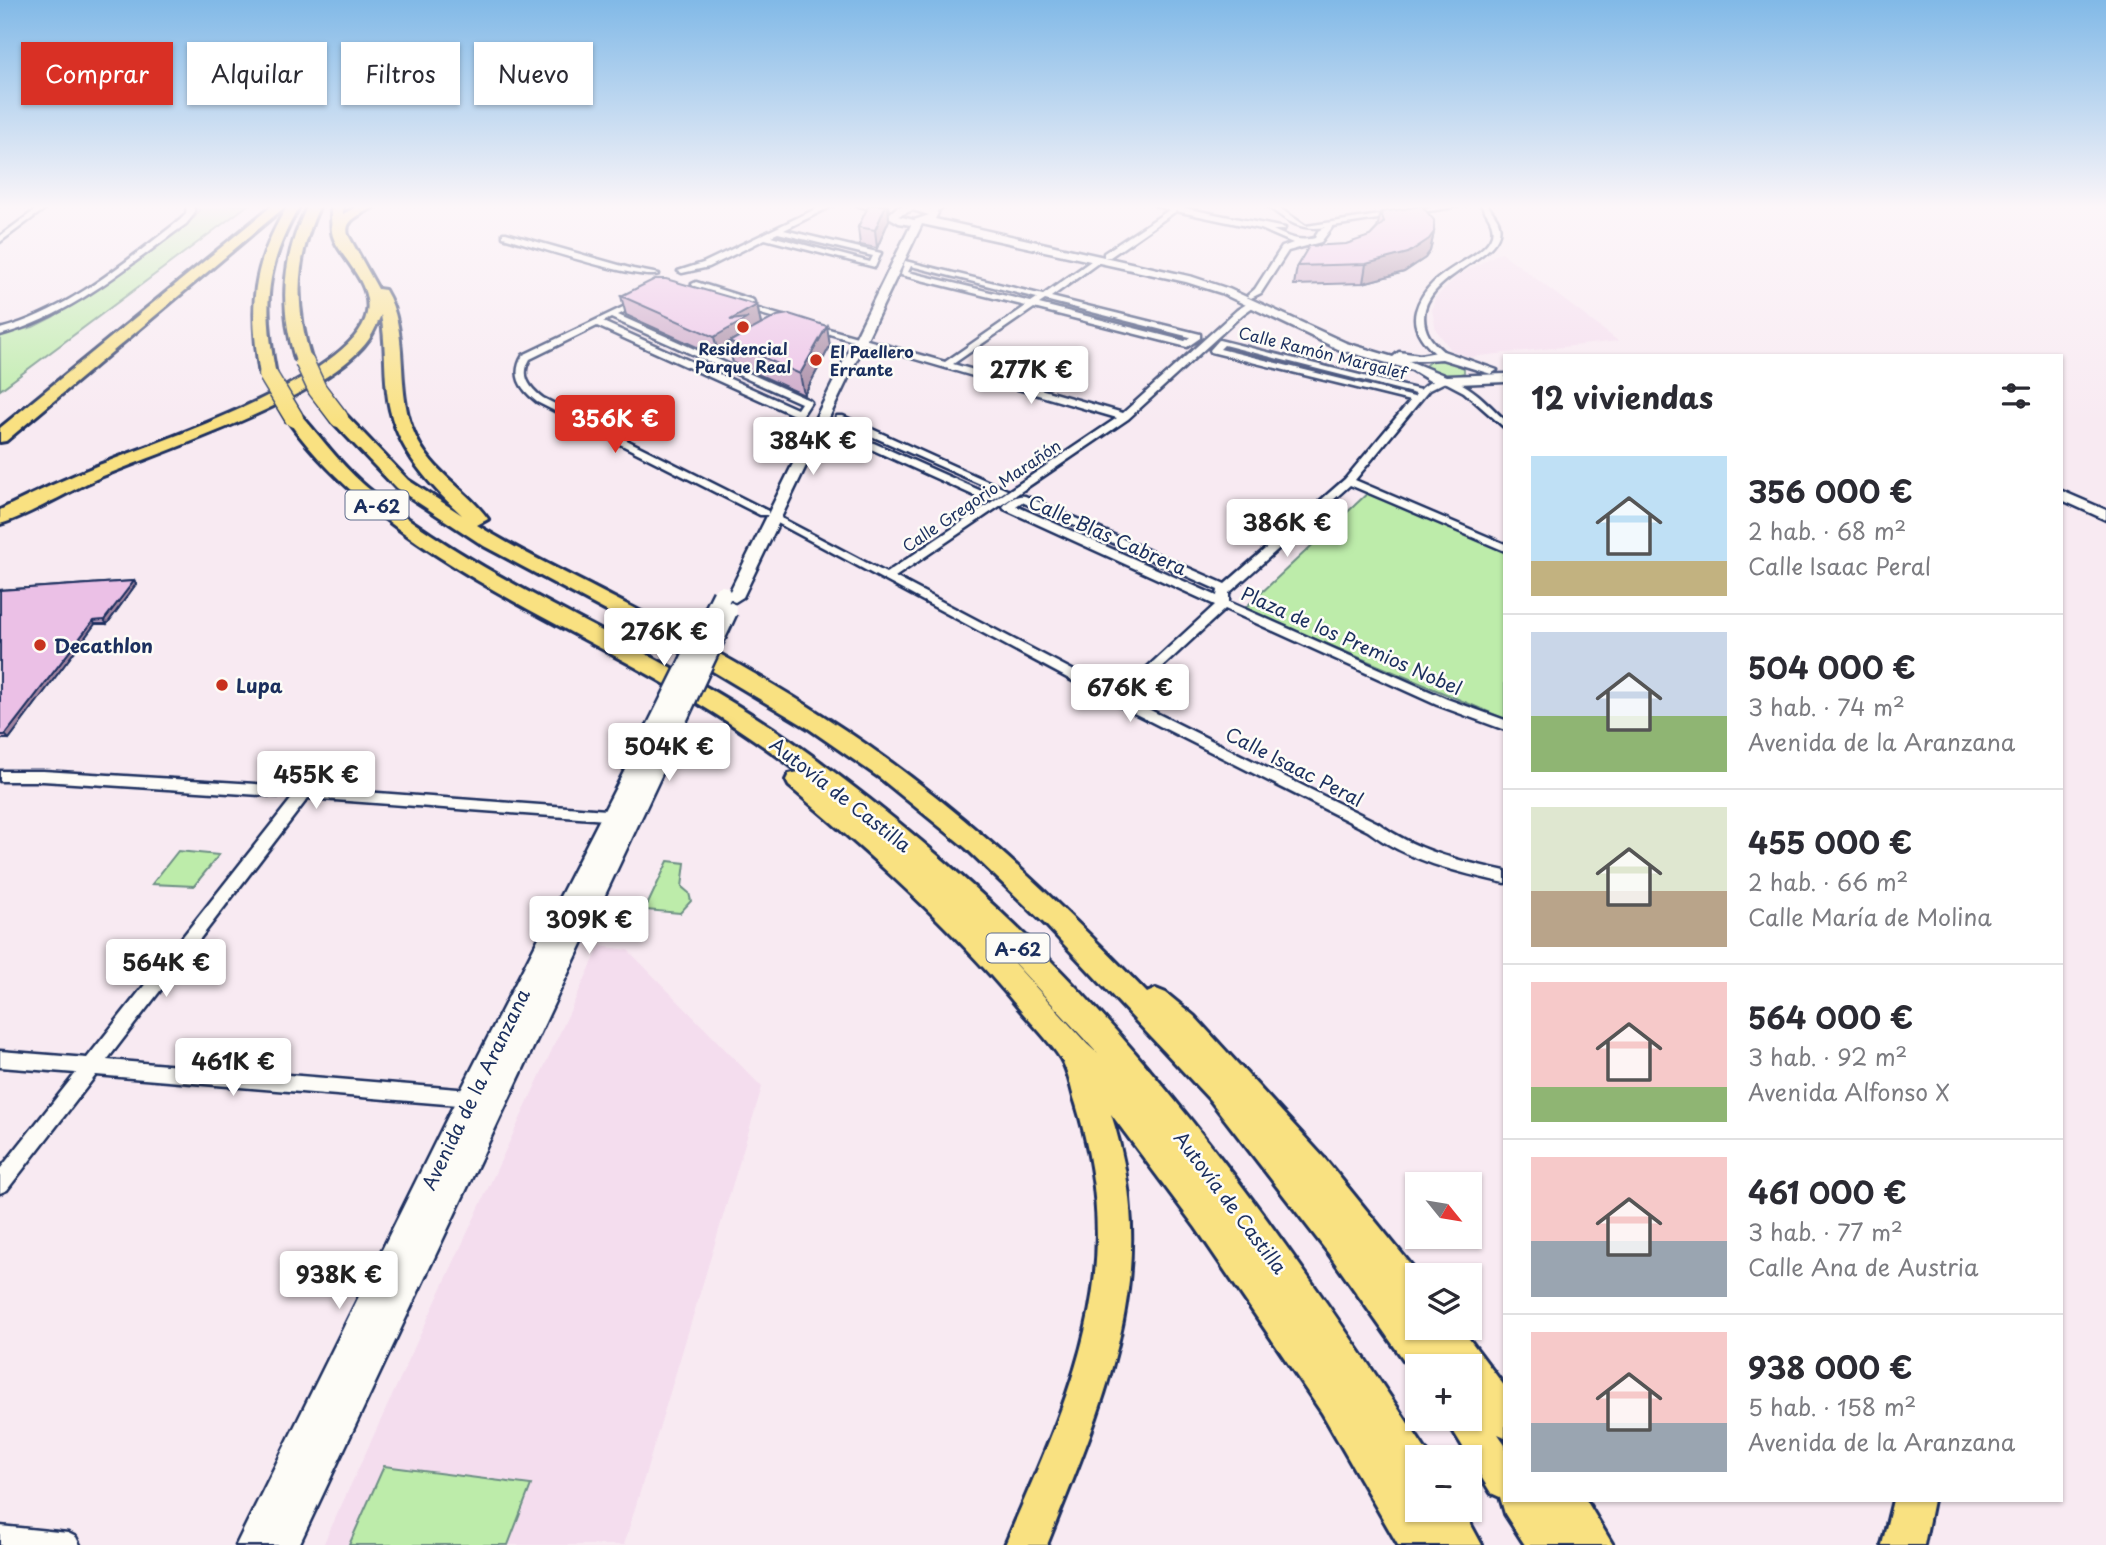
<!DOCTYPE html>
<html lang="es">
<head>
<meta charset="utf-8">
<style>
  body { margin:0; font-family:"Playpen Sans",sans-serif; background:#f2f2f3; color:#2b2b33; height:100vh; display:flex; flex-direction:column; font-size:26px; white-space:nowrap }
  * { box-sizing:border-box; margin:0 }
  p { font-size:23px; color:#7c7c81 }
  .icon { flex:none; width:38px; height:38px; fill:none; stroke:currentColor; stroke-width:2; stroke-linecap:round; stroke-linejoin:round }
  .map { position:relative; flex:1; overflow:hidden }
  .sheet { position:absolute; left:1503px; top:354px; width:560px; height:1148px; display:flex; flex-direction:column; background:#fff; border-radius:0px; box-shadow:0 2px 5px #0004 }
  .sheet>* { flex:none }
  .top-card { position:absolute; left:21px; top:42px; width:665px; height:63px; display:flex; gap:14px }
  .needle { width:46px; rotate:120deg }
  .tools { position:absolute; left:1405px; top:1172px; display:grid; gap:14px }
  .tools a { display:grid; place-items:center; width:77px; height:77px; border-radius:0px; background:#fff; box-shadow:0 2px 5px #0004; font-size:35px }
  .price { position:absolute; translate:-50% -60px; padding:0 16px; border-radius:7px; background:#fff; color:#222; font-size:23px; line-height:46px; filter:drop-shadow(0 2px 4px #0008) }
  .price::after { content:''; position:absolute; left:50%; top:42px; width:21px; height:16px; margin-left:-10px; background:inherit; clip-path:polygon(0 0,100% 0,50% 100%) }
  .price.active { background:#d93025; color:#fff }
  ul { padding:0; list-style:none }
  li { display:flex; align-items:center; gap:21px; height:175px; padding:0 28px }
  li+li { border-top:2px solid #e1e1e2 }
  li span { display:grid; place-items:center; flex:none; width:196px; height:140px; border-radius:0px; color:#555 }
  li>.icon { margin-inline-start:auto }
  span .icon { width:84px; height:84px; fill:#fffc; stroke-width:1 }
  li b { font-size:30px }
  h2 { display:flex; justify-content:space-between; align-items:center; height:84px; padding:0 28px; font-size:30px }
  .tag { padding:0 24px; border-radius:0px; background:#fff; box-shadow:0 2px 5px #0004; font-size:24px; line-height:63px }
  .tag.active { background:#d93025; color:#fff }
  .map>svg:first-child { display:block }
  .built { fill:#f4ddee }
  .green { fill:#bdecaa; stroke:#6c8e84; stroke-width:2 }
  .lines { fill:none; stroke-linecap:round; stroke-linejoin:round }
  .street-casing { stroke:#1b2f5e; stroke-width:5 }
  .secondary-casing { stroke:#1b2f5e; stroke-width:5 }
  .highway-casing { stroke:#1b2f5e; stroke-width:6 }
  .street { fill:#fdfcf7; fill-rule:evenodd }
  .secondary { fill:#fdfcf7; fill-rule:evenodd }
  .highway { fill:#f9e181; fill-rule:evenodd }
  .secondary-bridge-casing { stroke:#1b2f5e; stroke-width:23; stroke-linecap:butt }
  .highway-bridge-far1-casing { stroke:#1b2f5e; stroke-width:17; stroke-linecap:butt }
  .highway-bridge-casing { stroke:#1b2f5e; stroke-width:21; stroke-linecap:butt }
  .secondary-bridge { stroke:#fdfcf7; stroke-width:18 }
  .highway-bridge-far1 { stroke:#f9e181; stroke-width:14 }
  .highway-bridge { stroke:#f9e181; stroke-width:18 }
  .wall { fill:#caa5c6; stroke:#1b2f5e; stroke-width:2 }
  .shaded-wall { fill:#a486a1; stroke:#1b2f5e; stroke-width:2 }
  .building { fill:#ebc0e6; stroke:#1b2f5e; stroke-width:2 }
  .poi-dot { fill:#c8321e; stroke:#fdfcf7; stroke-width:2.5 }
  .labels { text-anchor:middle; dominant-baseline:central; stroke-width:5; stroke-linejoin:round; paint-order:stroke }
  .far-poi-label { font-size:16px; font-weight:bold; fill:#1b2f5e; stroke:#fdfcf7 }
  .far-street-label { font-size:16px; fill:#1b2f5e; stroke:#fdfcf7 }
  .shield { fill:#fdfcf7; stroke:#5f6c8c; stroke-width:2 }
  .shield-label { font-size:18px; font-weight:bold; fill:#1b2f5e }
  .street-label { font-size:19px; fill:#1b2f5e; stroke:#fdfcf7 }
  .poi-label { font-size:19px; font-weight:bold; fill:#1b2f5e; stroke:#fdfcf7; text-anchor:start }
</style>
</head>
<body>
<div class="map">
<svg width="2106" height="1545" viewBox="0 0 2106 1545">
  <rect width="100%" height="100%" fill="#f8eaf2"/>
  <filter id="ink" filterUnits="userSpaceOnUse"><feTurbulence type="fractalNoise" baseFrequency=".0143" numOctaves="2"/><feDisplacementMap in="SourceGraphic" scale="14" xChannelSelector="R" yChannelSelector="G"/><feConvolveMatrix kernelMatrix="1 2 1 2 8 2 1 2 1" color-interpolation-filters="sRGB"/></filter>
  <g filter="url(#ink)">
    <path class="built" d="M1501,252L1618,341L1470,357L1452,351L1436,330L1432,310L1435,298L1457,276Z
      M600,946L628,950L762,1087L624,1545H323Z"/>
    <path class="green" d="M198,205H248L0,390V335L33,327L53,317L195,217L199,211Z
      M1444,359L1464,368V373L1448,377L1424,367L1430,361Z
      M1371,490L1505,550V719L1244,609Z
      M178,851L219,855L194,886L152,884Z
      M668,861L685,863L682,887L689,893L691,901L680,913L645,910Z
      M384,1466L531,1485L508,1545H349Z"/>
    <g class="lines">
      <defs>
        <path id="street" d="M42,205H50L0,242V236Z
          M187,205H194V214L186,224C128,266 71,316 0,335V329C68,311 125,262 180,220L186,214Z
          M824,205H834L784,230L881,253L875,267L765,239L709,267L682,273L678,271L703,263ZM778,233L873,256L870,262L771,236Z
          M857,205H870L890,212L886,214Z
          M936,205H945L935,213H929V209Z
          M1154,205H1169L1285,228L1284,230H1273C1288,237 1299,242 1315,238L1318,231L1325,227C1299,231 1287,221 1266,205H1275L1306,226L1446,205H1467L1333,226L1321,242L1288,251L1261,293L1251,298L1247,296L1255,289L1282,247L1293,243L1261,229L1176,211L1110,257H1104V253L1169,210Z
          M1481,205H1488C1491,211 1498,218 1499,224C1507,256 1435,271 1425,309C1423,319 1424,327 1429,336C1433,343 1441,349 1447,355L1440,357C1426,346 1411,330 1416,311C1428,267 1484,261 1492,235C1495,223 1487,215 1481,205Z
          M506,233L633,269L659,274C642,282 528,244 503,237V233Z
          M1098,256L1105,258L1051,297L1200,334V338L1187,347L1034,308L953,364L1123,413L1237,310L1250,302L1257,304L1243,314L1128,419L895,577L1118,694L1215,605L1004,509L1003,507C1007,501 1017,494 1025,496L1225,584L1345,479L1410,401L1211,352L1210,350L1219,340L1420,390C1450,359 1482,399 1505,420V428L1464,392L1445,382L1429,390L1355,480L1505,544V551L1350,485L1229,593V602L1447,699L1505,720V730L1437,705L1225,609L1128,699L1378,823C1416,851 1460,861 1505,871V883C1457,872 1408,861 1368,831L1114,703L770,519L775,516L779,517L886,573L1117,418L737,307V303L945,362L1026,306L901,275L905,261L1043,295ZM911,266L1037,298L1031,302L908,272ZM1045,300L1190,337L1185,341L1039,304ZM1224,345L1416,394L1414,397L1220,349ZM1022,502L1218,590L1217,596L1016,506Z
          M696,282L753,300L754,302L747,304L693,286L692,284Z
          M642,298H645V302L618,315L809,400L811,402L802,416H796L597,326L530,359C520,376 529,387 543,398L768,511V515H760L537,402C520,389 511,375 523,355ZM611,318L801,403L797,409L603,322Z
          M837,416H843L1007,490L992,500H984L831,431L829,429ZM842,423L994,490L988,494L840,428Z
          M0,771H43L271,785L620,811L625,812L627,816L625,820L620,821L308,798L107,1060L470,1090L476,1092L479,1098L476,1104L470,1106L96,1075L7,1190L0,1193V1169L76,1073L0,1067V1051L87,1058L293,797L43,781H0Z
          M0,1526L68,1533L76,1537L80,1545H0Z"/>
        <path id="secondary" d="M923,205L938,213L935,219L1193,277L1229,289L1346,343L1393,357L1399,352L1420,355L1443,351L1497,370L1491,374L1442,359L1409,361L1446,376L1505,374V382L1458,384L1430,381L1412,370L1338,349L1221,293L1186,282L922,224L743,597L735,602L729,600L727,597L911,225L899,223L887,216L897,207ZM913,210L929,215L914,220L898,216Z
          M2062,491L2106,510V520L2062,500Z
          M641,751L650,758L659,752L669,759L299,1545H236L461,1090L631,758Z"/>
        <path id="highway" d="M273,205H287L6,441L0,442V428Z
          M288,205H300C264,267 263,307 276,375L268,380L260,375C249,306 251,266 288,205Z
          M308,205H320C295,258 294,304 311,359L303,364L295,359C279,304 282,257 308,205Z
          M331,205H343V214L360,205H376C365,214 343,218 348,235L378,289L385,290C410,331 395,384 412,428C428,471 463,485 488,519L477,525C522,553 571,575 618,600C688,636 759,674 825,717C946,794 1048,891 1147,993L1156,989L1166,993L1194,1016L1324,1158L1420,1276H1418V1328H1461L1505,1387V1437L1498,1434L1505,1444V1500H1586L1613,1545H1525L1505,1514L1500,1497L1491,1493L1446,1419H1470V1367H1418V1380L1329,1254L1210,1100L1047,926L966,848L880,778L808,728L659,639L484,546L396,488L333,422L331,418L333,414H345L408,480L462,515C425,481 392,443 387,392C384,366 386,341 381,315C377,323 374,332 369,339C328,398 164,450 96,479C69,491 26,517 0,524V510L6,507C36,492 67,478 99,465C156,442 355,377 367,313C373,280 335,254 332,232C331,224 331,214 331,205Z
          M294,413L300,414C324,441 346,472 375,494C503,595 661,648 793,742C884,807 971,880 1050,960C1196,1109 1316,1284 1431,1458H1418V1494L1412,1491L1418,1501V1510H1463L1482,1545H1398L1322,1413L1196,1228L1111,1114C1163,1273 1105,1399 1047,1545H1005C1035,1474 1069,1403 1086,1327C1104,1250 1099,1179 1076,1104C1071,1090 1069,1071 1061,1059C1049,1040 1031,1023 1017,1006C949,924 871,855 789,786L786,780L789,774L799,772C741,728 679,690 615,656C496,591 367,531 286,418ZM985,931L1098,1054L1087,1044Z
          M1893,1500H1933L1924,1545H1882Z"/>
      </defs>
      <use href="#street" class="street-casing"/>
      <use href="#secondary" class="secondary-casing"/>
      <use href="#highway" class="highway-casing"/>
      <use href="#street" class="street"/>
      <use href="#secondary" class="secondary"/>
      <use href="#highway" class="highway"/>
      <defs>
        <path id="secondary-bridge" d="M641,758L722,595
          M659,759L728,611"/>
        <path id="highway-bridge-far1" d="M303,359L305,362"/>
        <path id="highway-bridge" d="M304,361L317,389L339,418
          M268,375L294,418"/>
      </defs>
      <use href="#secondary-bridge" class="secondary-bridge-casing"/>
      <use href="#highway-bridge-far1" class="highway-bridge-far1-casing"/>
      <use href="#highway-bridge" class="highway-bridge-casing"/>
      <use href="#secondary-bridge" class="secondary-bridge"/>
      <use href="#highway-bridge-far1" class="highway-bridge-far1"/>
      <use href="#highway-bridge" class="highway-bridge"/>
    </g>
    <path class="wall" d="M869,205H888L889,220L877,248L860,245L858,227Z
      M1381,212L1434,232L1430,251L1425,258L1404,272L1363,283L1294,285L1297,266L1370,236L1377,228Z
      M621,296L757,305L761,324L830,346L804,395L733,363L730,351L719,357L626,315Z
      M134,581L136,584L107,624H95L9,739H0V590Z"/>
    <path class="shaded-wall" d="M886,205H888L889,220L877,248L875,230Z
      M1434,232L1430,251L1425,258L1404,272L1363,283L1366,264Z
      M757,305L761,325L729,342L730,351L719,357L714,337L730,320Z
      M827,326L830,346L804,395L800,374Z
      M134,581L136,584L107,624L104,620Z
      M93,621L95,624L9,739L5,735Z"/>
    <path class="building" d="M869,205H886L875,230L858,227Z
      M1422,206L1434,220V232L1429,239L1408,253L1366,264L1297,266L1309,246L1346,244L1370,236L1384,222L1381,212Z
      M655,279H666L757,305L730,320L748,318L714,337L621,296Z
      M789,314L827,326L800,374L729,342L777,316Z
      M134,581L104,620L93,621L5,735H0V590Z"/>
  </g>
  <linearGradient id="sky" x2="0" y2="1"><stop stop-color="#81b9e7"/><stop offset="0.49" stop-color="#fcf6f9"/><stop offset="1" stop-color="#fcf6f9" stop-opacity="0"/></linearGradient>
  <rect width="2106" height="422" fill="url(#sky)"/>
  <g class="poi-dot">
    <circle cx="743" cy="327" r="7"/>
    <circle cx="816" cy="360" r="7"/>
    <circle cx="40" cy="645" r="7"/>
    <circle cx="222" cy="685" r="7"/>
  </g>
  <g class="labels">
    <g class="far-poi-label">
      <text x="743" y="348">Residencial<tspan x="743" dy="18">Parque Real</tspan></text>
      <text x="830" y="351" text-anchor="start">El Paellero<tspan x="830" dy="18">Errante</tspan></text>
    </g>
    <g class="far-street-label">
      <text transform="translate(1323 352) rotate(14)">Calle Ramón Margalef</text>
      <text transform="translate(981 495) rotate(-34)">Calle Gregorio Marañón</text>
    </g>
    <g class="shield">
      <rect x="345.5" y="490.5" width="63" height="29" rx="5"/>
      <rect x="986.5" y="933.5" width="63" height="29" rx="5"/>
    </g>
    <g class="shield-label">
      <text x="377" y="505">A-62</text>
      <text x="1018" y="948">A-62</text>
    </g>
    <g class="street-label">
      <text transform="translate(1108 534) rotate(24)">Calle Blas Cabrera</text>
      <text transform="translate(1352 640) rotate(24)">Plaza de los Premios Nobel</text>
      <text transform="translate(1295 766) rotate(27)">Calle Isaac Peral</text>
      <text transform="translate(841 794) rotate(38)">Autovía de Castilla</text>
      <text transform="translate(475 1089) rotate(-64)">Avenida de la Aranzana</text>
      <text transform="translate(1231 1202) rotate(53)">Autovía de Castilla</text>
    </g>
    <g class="poi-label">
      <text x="54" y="645">Decathlon</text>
      <text x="236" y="685">Lupa</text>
    </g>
  </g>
</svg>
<div class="tools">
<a><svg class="needle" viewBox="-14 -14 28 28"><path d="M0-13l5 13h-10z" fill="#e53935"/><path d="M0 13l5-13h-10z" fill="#7c7c81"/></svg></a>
<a><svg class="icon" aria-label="layers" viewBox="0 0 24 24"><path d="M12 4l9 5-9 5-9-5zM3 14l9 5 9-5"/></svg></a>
<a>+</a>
<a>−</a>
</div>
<b class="price" style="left:1031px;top:406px">277K €</b>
<b class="price active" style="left:615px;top:455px">356K €</b>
<b class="price" style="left:813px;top:477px">384K €</b>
<b class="price" style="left:1287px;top:559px">386K €</b>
<b class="price" style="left:664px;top:668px">276K €</b>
<b class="price" style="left:1130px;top:724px">676K €</b>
<b class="price" style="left:669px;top:783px">504K €</b>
<b class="price" style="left:316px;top:811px">455K €</b>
<b class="price" style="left:589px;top:956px">309K €</b>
<b class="price" style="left:166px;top:999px">564K €</b>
<b class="price" style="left:233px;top:1098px">461K €</b>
<b class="price" style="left:339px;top:1311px">938K €</b>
<div class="top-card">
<a class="tag active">Comprar</a>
<a class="tag">Alquilar</a>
<a class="tag">Filtros</a>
<a class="tag">Nuevo</a>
</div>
<section class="sheet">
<h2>12 viviendas<svg class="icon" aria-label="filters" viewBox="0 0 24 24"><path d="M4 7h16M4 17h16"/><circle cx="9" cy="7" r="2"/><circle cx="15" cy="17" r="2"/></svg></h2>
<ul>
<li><span style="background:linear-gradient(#bfe0f5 75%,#c2b280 0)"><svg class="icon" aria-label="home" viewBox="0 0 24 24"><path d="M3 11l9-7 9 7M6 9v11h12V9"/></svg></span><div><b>356 000 €</b><p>2 hab. · 68 m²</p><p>Calle Isaac Peral</p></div></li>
<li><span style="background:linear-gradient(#c9d6e8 60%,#8fb573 0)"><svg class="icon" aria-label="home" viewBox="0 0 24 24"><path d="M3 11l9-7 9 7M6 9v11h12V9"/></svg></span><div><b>504 000 €</b><p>3 hab. · 74 m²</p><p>Avenida de la Aranzana</p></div></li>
<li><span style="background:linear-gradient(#dfe7d0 60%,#b9a48a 0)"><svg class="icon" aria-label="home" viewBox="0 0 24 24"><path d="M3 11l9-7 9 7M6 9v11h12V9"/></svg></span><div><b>455 000 €</b><p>2 hab. · 66 m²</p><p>Calle María de Molina</p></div></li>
<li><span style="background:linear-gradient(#f6c9c9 75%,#8fb573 0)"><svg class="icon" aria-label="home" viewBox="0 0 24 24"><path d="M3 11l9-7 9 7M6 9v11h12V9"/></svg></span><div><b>564 000 €</b><p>3 hab. · 92 m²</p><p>Avenida Alfonso X</p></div></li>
<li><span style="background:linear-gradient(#f6c9c9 60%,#9aa5b1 0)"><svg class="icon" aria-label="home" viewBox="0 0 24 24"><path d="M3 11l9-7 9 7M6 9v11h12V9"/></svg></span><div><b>461 000 €</b><p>3 hab. · 77 m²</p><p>Calle Ana de Austria</p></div></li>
<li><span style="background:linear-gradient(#f6c9c9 65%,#9aa5b1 0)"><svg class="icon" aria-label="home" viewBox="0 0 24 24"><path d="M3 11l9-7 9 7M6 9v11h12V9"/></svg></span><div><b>938 000 €</b><p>5 hab. · 158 m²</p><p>Avenida de la Aranzana</p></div></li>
</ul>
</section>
</div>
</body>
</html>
